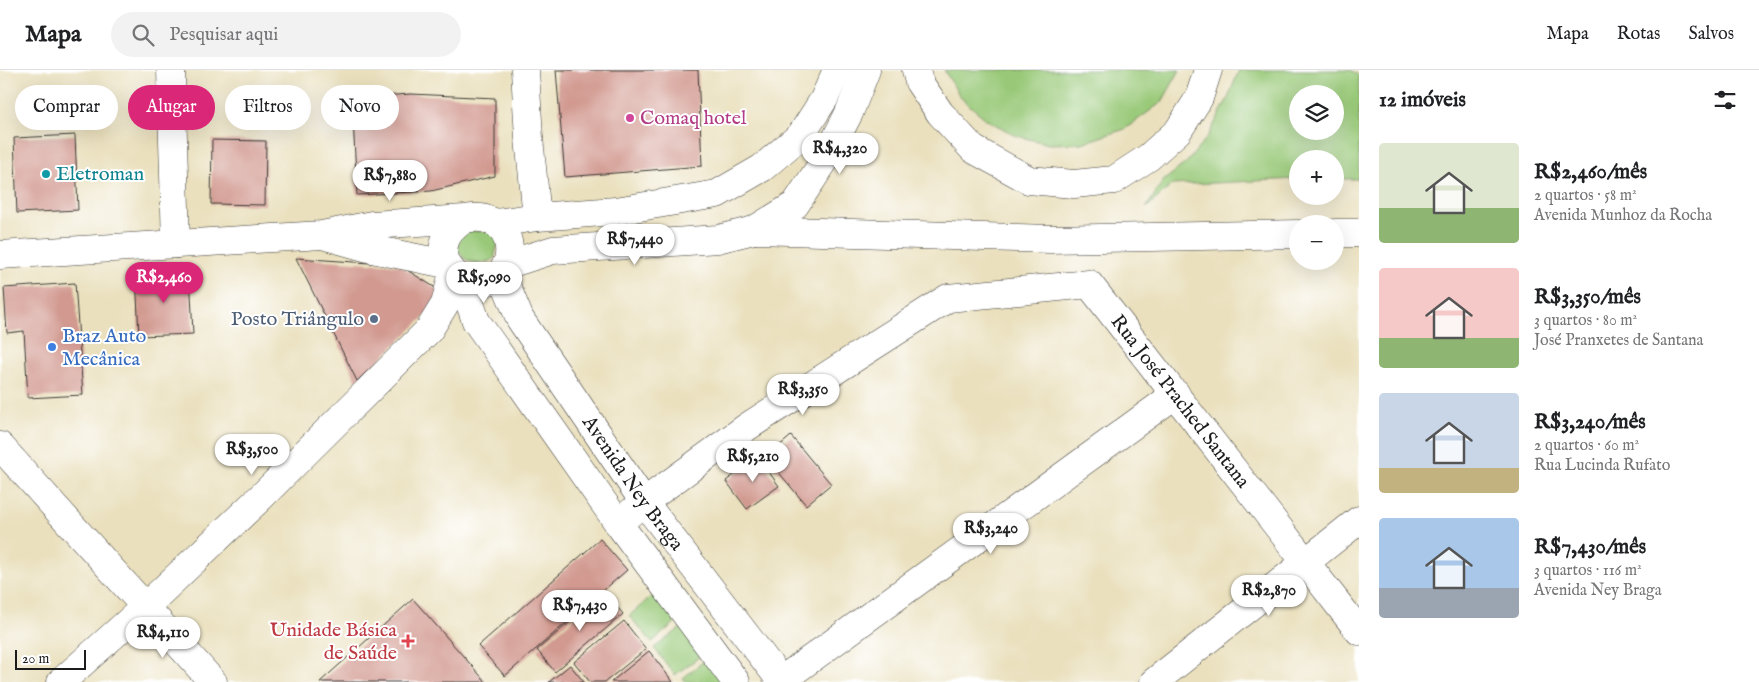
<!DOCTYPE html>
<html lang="pt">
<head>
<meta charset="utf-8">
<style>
  body { margin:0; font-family:"IM FELL English",serif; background:#f2f2f2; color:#202124; height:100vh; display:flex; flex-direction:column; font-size:19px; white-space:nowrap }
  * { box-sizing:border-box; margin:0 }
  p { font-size:16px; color:#757577 }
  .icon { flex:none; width:28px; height:28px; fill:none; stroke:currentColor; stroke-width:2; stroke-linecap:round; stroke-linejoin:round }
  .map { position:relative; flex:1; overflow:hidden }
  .details { display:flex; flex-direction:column; background:#fff; width:400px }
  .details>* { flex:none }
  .top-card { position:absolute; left:15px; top:15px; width:475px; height:45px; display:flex; gap:10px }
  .controls { position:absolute; left:1289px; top:15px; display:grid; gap:10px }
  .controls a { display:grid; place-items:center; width:55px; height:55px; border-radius:50%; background:#fff; box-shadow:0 5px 20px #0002; font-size:25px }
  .scale { position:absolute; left:15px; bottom:12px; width:71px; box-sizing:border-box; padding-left:5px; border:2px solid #1c1c1c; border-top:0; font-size:14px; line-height:18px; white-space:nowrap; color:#1c1c1c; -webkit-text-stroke:4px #fff; paint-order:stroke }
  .price { position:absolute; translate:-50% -42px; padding:0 11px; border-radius:18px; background:#fff; color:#222; font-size:16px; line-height:32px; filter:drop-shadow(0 1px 2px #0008) }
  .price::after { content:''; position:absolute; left:50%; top:30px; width:15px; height:11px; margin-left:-8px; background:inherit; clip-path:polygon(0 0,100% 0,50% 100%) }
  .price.active { background:#db2777; color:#fff }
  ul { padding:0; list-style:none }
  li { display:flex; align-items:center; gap:15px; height:125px; padding:0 20px }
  li span { display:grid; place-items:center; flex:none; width:140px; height:100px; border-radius:5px; color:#555 }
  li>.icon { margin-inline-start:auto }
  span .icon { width:60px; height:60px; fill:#fffc; stroke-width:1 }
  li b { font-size:21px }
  h2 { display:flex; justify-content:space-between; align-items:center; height:60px; padding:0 20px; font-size:21px }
  .tag { padding:0 18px; border-radius:22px; background:#fff; box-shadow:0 5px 20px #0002; font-size:18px; line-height:45px }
  .tag.active { background:#db2777; color:#fff }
  header { display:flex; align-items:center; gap:30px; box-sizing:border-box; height:70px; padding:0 25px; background:#fff; border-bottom:1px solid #e0e0e0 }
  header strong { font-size:24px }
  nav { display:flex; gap:28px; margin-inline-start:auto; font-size:18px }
  .search { width:350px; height:45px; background:#f2f2f2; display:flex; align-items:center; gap:12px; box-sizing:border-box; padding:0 18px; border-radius:28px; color:#757577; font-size:19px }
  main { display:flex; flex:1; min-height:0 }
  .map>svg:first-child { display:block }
  .green { fill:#99c978; stroke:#5a724a; fill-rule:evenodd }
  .building { fill:#d1998f }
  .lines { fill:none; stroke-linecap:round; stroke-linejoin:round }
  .street-casing { stroke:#3b3934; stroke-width:29 }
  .secondary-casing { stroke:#3b3934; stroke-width:29 }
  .highway-casing { stroke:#3b3934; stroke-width:29 }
  .street { stroke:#fff; stroke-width:28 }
  .secondary { stroke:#fff; stroke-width:28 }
  .highway { stroke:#fff; stroke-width:28 }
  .hotel-dot { fill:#d1479c; stroke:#fff; stroke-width:2 }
  .culture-dot { fill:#0f9aa8; stroke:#fff; stroke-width:2 }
  .service-dot { fill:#5c6f8a; stroke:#fff; stroke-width:2 }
  .shop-dot { fill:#3f7fe0; stroke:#fff; stroke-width:2 }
  .health-dot { fill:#e0444e; stroke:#fff; stroke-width:2 }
  .labels { text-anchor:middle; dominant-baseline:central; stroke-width:4; stroke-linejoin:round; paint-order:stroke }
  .hotel-label { font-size:20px; fill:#b23c85; stroke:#fff; text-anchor:start }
  .culture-label { font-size:20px; fill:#0d838f; stroke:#fff; text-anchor:start }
  .service-label { font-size:20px; fill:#4e5e75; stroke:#fff; text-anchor:end }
  .shop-label { font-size:20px; fill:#366cbe; stroke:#fff; text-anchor:start }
  .street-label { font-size:20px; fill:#1c1c1c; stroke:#fff }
  .health-label { font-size:20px; fill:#be3a42; stroke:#fff; text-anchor:end }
</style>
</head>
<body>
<header>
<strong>Mapa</strong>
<div class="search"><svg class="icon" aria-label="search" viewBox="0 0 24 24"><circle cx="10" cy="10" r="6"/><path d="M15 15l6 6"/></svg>Pesquisar aqui</div>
<nav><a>Mapa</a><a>Rotas</a><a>Salvos</a></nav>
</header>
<main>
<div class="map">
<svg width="1359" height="612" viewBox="0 0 1359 612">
  <rect width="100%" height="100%" fill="#fff"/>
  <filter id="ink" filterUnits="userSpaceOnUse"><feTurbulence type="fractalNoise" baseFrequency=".02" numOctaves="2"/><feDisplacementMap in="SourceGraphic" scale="10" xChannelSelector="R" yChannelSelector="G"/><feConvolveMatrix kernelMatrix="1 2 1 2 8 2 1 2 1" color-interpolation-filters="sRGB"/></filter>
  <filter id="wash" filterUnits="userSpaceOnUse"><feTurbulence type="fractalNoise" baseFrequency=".0096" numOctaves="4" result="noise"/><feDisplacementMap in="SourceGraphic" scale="20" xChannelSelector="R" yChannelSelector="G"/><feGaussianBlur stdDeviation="1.12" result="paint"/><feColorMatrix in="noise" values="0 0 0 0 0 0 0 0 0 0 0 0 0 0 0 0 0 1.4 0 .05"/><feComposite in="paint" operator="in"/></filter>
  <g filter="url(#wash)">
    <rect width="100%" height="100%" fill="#eae0bd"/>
    <path class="green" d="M944,0H1180L1162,32L1125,59L1082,73L1049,74L1017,66L987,50L961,28Z
      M1239,0H1351L1359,6V109H1335V89H1298L1297,109L1172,115L1146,138L1163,111L1187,92L1208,66L1228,28ZM1298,24H1335V61H1298Z
      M461,160L500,163L494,189C480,197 457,193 458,173C458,169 460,164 461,160Z
      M654,524L677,551L652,572L629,546Z
      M682,557L703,584L675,605L654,578Z
      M706,589L725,612H686L683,608Z"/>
    <g id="blocks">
      <path class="building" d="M556,0H698L702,96L565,107Z
        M411,24L495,28V106L431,121L357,125L352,28Z
        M75,65L78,140L17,143L14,68Z
        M212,70L266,71L265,135L211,134Z
        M296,188L399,195L439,220L440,232L357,311Z
        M190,203L193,264L139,266L136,205Z
        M75,213L83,325L28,328L24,261L7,263L4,218Z
        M791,366L831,414L806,435L766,387Z
        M758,387L779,416L747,439L726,411Z
        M600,469L627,500L505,606L478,576Z
        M605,522L623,544L555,602L537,580Z
        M413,529L486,612H320Z
        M624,551L646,579L605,612H590L574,592Z
        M649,581L673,612H611Z
        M570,595L584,612H549Z"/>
    </g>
  </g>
  <g filter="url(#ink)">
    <use href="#blocks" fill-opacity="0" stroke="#3b3934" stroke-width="1"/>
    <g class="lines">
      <defs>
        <g id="street">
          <path d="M171,0L176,174"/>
          <path d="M0,376L213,612"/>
          <path id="s1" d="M618,453L644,432L747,357L948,228L1089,214L1359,561"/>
          <path d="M779,612L1176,324"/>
          <path d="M1154,612L1359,450"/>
        </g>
        <g id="secondary">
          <path d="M525,0L529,68L537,147"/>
          <path d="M496,153L537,147L616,141L717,124L762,98L801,65L824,29L837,0"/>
          <path d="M326,166L372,179L446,194"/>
          <path d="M0,185L322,165L372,155L465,149C518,137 525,212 477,213C471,213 464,212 459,208C436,188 439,165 465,149"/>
          <path d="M506,195L553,180L718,169L754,160L795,135L825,90L849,43L866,0"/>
          <path id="s2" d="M501,203L520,249L644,432L782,612"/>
          <path d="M462,210L476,251L618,453L736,612"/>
          <path d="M61,612L145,537L262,426L429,260L445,234L453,203"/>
        </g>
        <path id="highway" d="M916,0L919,12L940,43L973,79L1029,110L1074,114L1114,110L1149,87L1178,61L1199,28L1208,0
          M754,160L1050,169L1298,164
          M1335,163H1359"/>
      </defs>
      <use href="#street" class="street-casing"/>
      <use href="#secondary" class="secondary-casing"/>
      <use href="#highway" class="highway-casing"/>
      <use href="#street" class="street"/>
      <use href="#secondary" class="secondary"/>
      <use href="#highway" class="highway"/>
    </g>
  </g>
  <circle class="hotel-dot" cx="630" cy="48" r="5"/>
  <circle class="culture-dot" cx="46" cy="104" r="5"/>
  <circle class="service-dot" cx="374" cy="249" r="5"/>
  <circle class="shop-dot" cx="52" cy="277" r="5"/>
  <path class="health-dot" d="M405.5 563.5h5v5h5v5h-5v5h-5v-5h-5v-5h5z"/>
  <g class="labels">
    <g class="hotel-label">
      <text x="640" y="48">Comaq hotel</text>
    </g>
    <g class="culture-label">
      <text x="56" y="104">Eletroman</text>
    </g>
    <g class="service-label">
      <text x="364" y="249">Posto Triângulo</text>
    </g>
    <g class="shop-label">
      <text x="62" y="266">Braz Auto<tspan x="62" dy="23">Mecânica</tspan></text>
    </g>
    <g class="street-label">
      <text stroke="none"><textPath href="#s1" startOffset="690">Rua José Prached Santana</textPath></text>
      <text stroke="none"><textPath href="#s2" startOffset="249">Avenida Ney Braga</textPath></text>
    </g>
    <g class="health-label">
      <text x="397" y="560">Unidade Básica<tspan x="397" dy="23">de Saúde</tspan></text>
    </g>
  </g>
</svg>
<div class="controls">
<a><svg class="icon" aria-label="layers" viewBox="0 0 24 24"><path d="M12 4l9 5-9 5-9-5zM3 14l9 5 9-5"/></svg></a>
<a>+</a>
<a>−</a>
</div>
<div class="scale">20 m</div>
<b class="price" style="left:840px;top:105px">R$4,320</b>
<b class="price" style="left:390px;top:132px">R$7,880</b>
<b class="price" style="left:635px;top:196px">R$7,440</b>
<b class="price active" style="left:164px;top:234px">R$2,460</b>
<b class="price" style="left:484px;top:234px">R$5,090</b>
<b class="price" style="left:803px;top:346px">R$3,350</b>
<b class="price" style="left:252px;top:406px">R$3,500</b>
<b class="price" style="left:753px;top:413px">R$5,210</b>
<b class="price" style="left:991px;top:485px">R$3,240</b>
<b class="price" style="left:1269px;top:547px">R$2,870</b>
<b class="price" style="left:580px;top:562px">R$7,430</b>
<b class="price" style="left:163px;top:589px">R$4,110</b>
<div class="top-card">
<a class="tag">Comprar</a>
<a class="tag active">Alugar</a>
<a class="tag">Filtros</a>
<a class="tag">Novo</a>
</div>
</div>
<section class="details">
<h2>12 imóveis<svg class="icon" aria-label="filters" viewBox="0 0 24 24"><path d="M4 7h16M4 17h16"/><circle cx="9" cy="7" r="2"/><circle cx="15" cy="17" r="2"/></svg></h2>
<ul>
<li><span style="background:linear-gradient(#dfe7d0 65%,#8fb573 0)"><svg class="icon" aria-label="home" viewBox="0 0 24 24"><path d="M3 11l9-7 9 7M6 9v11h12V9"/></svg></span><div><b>R$2,460/mês</b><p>2 quartos · 58 m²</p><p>Avenida Munhoz da Rocha</p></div></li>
<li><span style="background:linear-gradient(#f6c9c9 70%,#8fb573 0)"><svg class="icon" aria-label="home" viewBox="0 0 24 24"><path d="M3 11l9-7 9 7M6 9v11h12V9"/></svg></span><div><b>R$3,350/mês</b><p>3 quartos · 80 m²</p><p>José Pranxetes de Santana</p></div></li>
<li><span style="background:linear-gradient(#c9d6e8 75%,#c2b280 0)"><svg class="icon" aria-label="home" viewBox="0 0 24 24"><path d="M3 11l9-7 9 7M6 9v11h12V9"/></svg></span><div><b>R$3,240/mês</b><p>2 quartos · 60 m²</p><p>Rua Lucinda Rufato</p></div></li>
<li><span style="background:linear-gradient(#a9c7e8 70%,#9aa5b1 0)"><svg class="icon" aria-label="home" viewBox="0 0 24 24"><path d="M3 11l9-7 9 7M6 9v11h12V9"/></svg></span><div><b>R$7,430/mês</b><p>3 quartos · 116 m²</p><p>Avenida Ney Braga</p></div></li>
</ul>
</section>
</main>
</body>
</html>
